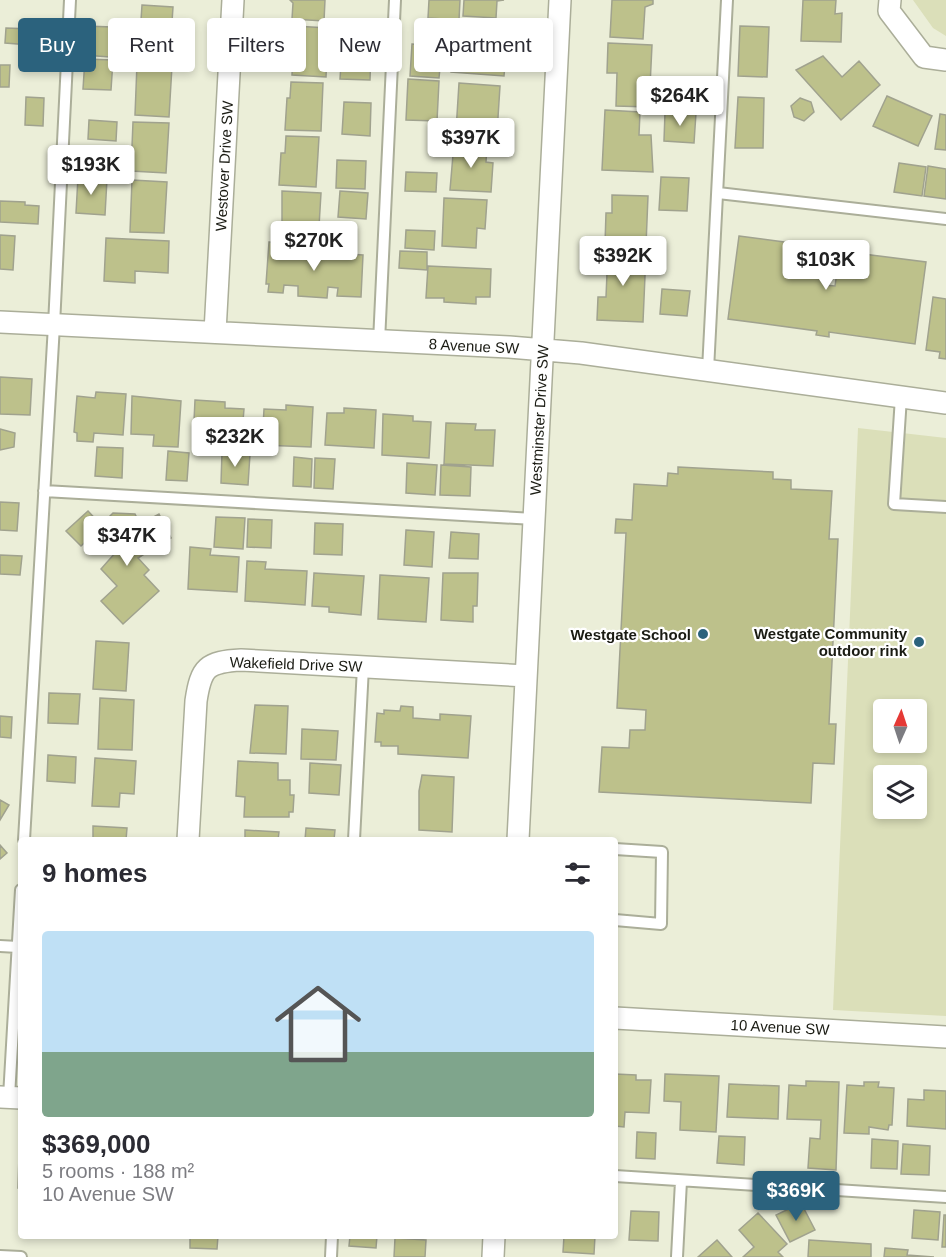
<!DOCTYPE html>
<html lang="en">
<head>
<meta charset="utf-8">
<style>
  body { margin:0; font-family:Arial,sans-serif; background:#f2f2f3; color:#2b2b33; height:100vh; display:flex; flex-direction:column; font-size:22px; white-space:nowrap }
  * { box-sizing:border-box; margin:0 }
  p { font-size:20px; color:#7c7c81 }
  .icon { flex:none; width:33px; height:33px; fill:none; stroke:currentColor; stroke-width:2; stroke-linecap:round; stroke-linejoin:round }
  .map { position:relative; flex:1; overflow:hidden }
  .side { position:absolute; left:18px; top:837px; width:600px; height:402px; display:flex; flex-direction:column; background:#fff; border-radius:6px; box-shadow:0 3px 9px #0003 }
  .side>* { flex:none }
  .top-card { position:absolute; left:18px; top:18px; width:600px; height:54px; display:flex; gap:12px }
  .needle { width:39px; rotate:3deg }
  .controls { position:absolute; left:873px; top:699px; display:grid; gap:12px }
  .controls a { display:grid; place-items:center; width:54px; height:54px; border-radius:6px; background:#fff; box-shadow:0 3px 9px #0003; font-size:30px }
  .price { position:absolute; translate:-50% -51px; padding:0 14px; border-radius:6px; background:#fff; color:#222; font-size:20px; line-height:39px; filter:drop-shadow(0 2px 3px #0008) }
  .price::after { content:''; position:absolute; left:50%; top:36px; width:18px; height:14px; margin-left:-9px; background:inherit; clip-path:polygon(0 0,100% 0,50% 100%) }
  .price.active { background:#2b627d; color:#fff }
  ul { padding:0; list-style:none }
  li { display:grid; align-content:center; gap:12px; height:318px; padding:0 24px }
  li+li { border-top:2px solid #e1e1e2 }
  li span { display:grid; place-items:center; height:186px; border-radius:6px; color:#555 }
  li>.icon { margin-inline-start:auto }
  span .icon { width:108px; height:108px; fill:#fffc; stroke-width:1 }
  li b { font-size:26px }
  h2 { display:flex; justify-content:space-between; align-items:center; height:72px; padding:0 24px; font-size:26px }
  .tag { padding:0 21px; border-radius:6px; background:#fff; box-shadow:0 3px 9px #0003; font-size:21px; line-height:54px }
  .tag.active { background:#2b627d; color:#fff }
  .map>svg:first-child { display:block }
  .green { fill:#dbdfb9; fill-rule:evenodd }
  .building { fill:#bdc18b; stroke:#a0a28e; stroke-width:1.5 }
  .lines { fill:none; stroke-linecap:round; stroke-linejoin:round }
  .lane-casing { stroke:#abae99; stroke-width:14 }
  .street-casing { stroke:#abae99; stroke-width:24 }
  .lane { stroke:#fff; stroke-width:10 }
  .street { stroke:#fff; stroke-width:21 }
  .poi-dot { fill:#2b627d; stroke:#fff; stroke-width:2 }
  .labels { text-anchor:middle; dominant-baseline:central; stroke-width:4.5; stroke-linejoin:round; paint-order:stroke }
  .street-label { font-size:15px; fill:#1a1b13; stroke:#fff }
  .poi-label { font-size:15px; font-weight:bold; fill:#1a1b13; stroke:#fff; text-anchor:end }
</style>
</head>
<body>
<div class="map">
<svg width="946" height="1257" viewBox="0 0 946 1257">
  <rect width="100%" height="100%" fill="#ebeed8"/>
  <path class="green" d="M913,0H946V36L933,28Z
    M858,428L946,438V1016L833,1010ZM884,710H916V742H884ZM884,776H916V808H884Z"/>
  <path class="building" d="M290,0H325L324,21L292,19L293,3Z
    M429,0H460L459,20L428,18Z
    M464,0H504L497,1L496,18L463,16Z
    M612,0H653V4L645,7L643,39L610,37Z
    M803,0H836L835,14L842,13L841,42L801,41Z
    M142,5L173,7L170,52L139,50Z
    M85,26L112,27L110,57L83,55Z
    M294,26L328,28L326,77L292,75Z
    M740,26L769,27L767,77L738,76Z
    M6,28L31,29L30,45L5,43Z
    M454,39L507,42L504,76L451,72Z
    M608,43L652,45L649,107L616,106L617,73H607Z
    M412,44L442,47L439,78L410,76Z
    M342,49L371,50L370,80L340,79Z
    M823,56L842,77L859,61L880,85L841,120L796,70Z
    M85,59L113,60L111,90L83,89Z
    M137,64L172,66L169,117L135,115Z
    M0,65H10L9,87H0Z
    M408,79L439,81L437,121L406,120Z
    M291,82L323,83L321,131L285,130L287,98H290Z
    M459,83L500,86L497,133L456,131Z
    M887,96L932,116L918,146L873,126Z
    M26,97L44,98L43,126L25,125Z
    M738,97L764,98L763,148H735Z
    M800,98L811,102L814,112L804,121L794,117L791,106Z
    M344,102L371,103L370,136L342,134Z
    M605,110L640,112L639,135H651L653,172L602,170Z
    M665,112L696,113L694,143L664,141Z
    M940,114L946,115V150L935,149Z
    M89,120L117,122L116,141L88,139Z
    M133,122L169,123L166,173L131,171Z
    M286,136L319,137L316,187L279,185L281,153H285Z
    M454,143L487,145L486,162L493,163L491,192L450,190Z
    M337,160L366,161L365,189L336,188Z
    M899,163L926,167L922,196L894,192Z
    M928,166L946,169V199L924,196Z
    M406,172L437,173L436,192L405,191Z
    M78,177L107,179L105,215L76,213Z
    M661,177L689,178L687,211L659,210Z
    M132,180L167,182L164,233L130,232Z
    M282,191L321,193L318,243L282,241Z
    M340,191L368,193L366,219L338,217Z
    M612,195L648,196L646,245L605,244L606,213H612Z
    M444,198L487,200L485,229L477,228L476,248L442,246Z
    M0,201L25,202V205L39,206L38,224L0,222Z
    M406,230L435,231L434,250L405,248Z
    M0,235L15,236L13,270L0,269Z
    M739,236L829,248L824,285L835,286L840,251L926,262L915,344L829,332V337L816,335L817,331L728,319Z
    M106,238L169,241L168,273L135,271V283L104,281Z
    M269,242L285,243L284,250L363,255L361,297L337,296L338,288L328,287L327,298L298,296V286L284,285L283,293L268,292L269,284H266Z
    M400,251L427,252V270L399,268Z
    M601,251L646,253L643,322L597,320L598,297H606L607,273H600Z
    M428,266L491,269L490,297H476V304L444,302V298H426Z
    M662,289L690,291L687,316L660,314Z
    M933,297L946,299V359L939,358L940,352L926,350Z
    M0,377L32,379L30,415L0,414Z
    M96,392L126,394L123,435L94,433L93,442L77,441V433L74,432L77,396L95,398Z
    M132,396L181,401L178,447L153,446L154,435L131,434Z
    M195,400L225,402V408L244,409L241,445L193,442Z
    M286,405L313,407L311,447L262,445L264,409L286,410Z
    M344,408L376,410L374,448L325,445L327,413H344Z
    M383,414L413,416V421L431,422L429,458L382,455Z
    M446,423L476,424L475,430H495L493,466L444,464Z
    M0,429L15,433L14,447L0,450Z
    M97,447L123,448L122,478L95,476Z
    M168,451L189,453L187,481L166,480Z
    M222,452L250,454L248,485L221,483Z
    M294,457L312,459L311,487L293,486Z
    M315,458L335,459L333,489L314,488Z
    M407,463L437,465L435,495L406,493Z
    M441,465L471,467L470,496L440,495Z
    M678,467L773,472V479L791,480V489L832,491L829,539H838L829,724H836L834,764L813,763L811,803L599,792L602,747L629,748L630,730H645L646,710L617,708L626,533H615L616,519L632,520L634,484L667,486L668,473L678,474Z
    M0,502L19,503L17,531L0,530Z
    M88,511L102,526L81,546L66,531Z
    M113,513L135,514L152,549L138,558L149,570L144,575L159,591L123,624L101,601L117,586L101,569L116,552L110,546L116,539L101,525Z
    M159,514L171,538L156,546L144,522Z
    M216,517L245,518L243,549L214,547Z
    M248,519L272,520L271,548L247,547Z
    M315,523L343,524L342,555L314,554Z
    M406,530L434,532L432,567L404,565Z
    M451,532L479,534L478,559L449,558Z
    M190,547L211,549L210,555L239,557L237,592L188,589Z
    M0,555L22,556L20,575L0,574Z
    M247,561L266,562L265,569L307,571L305,605L245,601Z
    M314,573L364,576L361,615L329,612V607L312,606Z
    M443,573H478L477,606H473V622L441,620Z
    M380,575L429,578L426,622L378,619Z
    M96,641L129,643L126,691L93,689Z
    M49,693L80,694L78,724L48,723Z
    M100,698L134,700L132,750L98,749Z
    M255,705L288,706L286,754L250,753Z
    M401,706L413,707V718L440,720V714L471,716L468,758L398,754V746H381V742H375L377,713L384,714V710L400,711Z
    M0,716L12,717L11,738L0,737Z
    M302,729L338,731L336,760L301,759Z
    M48,755L76,757L75,783L47,781Z
    M95,758L136,761L134,794L120,793L119,807L92,806Z
    M238,761L278,763V780H290V795H294L293,812H289V817H244L245,797L236,796Z
    M310,763L341,765L339,795L309,793Z
    M422,775L454,777L452,832L419,830V791Z
    M0,800L9,805L0,820Z
    M93,826L127,828L126,840H93Z
    M306,828L335,830L334,840H305Z
    M245,830L279,832L278,840H245Z
    M44,838L73,839V840H44Z
    M420,838L461,840H420Z
    M0,845L7,853L0,859Z
    M615,1074L636,1075V1080H651L649,1113L625,1112L624,1127L615,1126Z
    M665,1074L719,1076L716,1132L680,1130L681,1102L664,1101Z
    M806,1081L839,1082L836,1170L808,1168L810,1138L820,1139L821,1120L787,1119L789,1085L806,1086Z
    M864,1082H879L878,1087L894,1088L892,1125H889L888,1130L869,1127V1134L844,1133L847,1085L864,1086Z
    M729,1084L779,1086L778,1119L727,1117Z
    M924,1090L946,1091V1129L907,1126L908,1099L924,1100Z
    M637,1132L656,1133L655,1159L636,1158Z
    M719,1136L745,1137L744,1165L717,1163Z
    M872,1139L898,1141L897,1169L871,1168Z
    M903,1144L930,1146L929,1175L901,1174Z
    M19,1155H21V1188H18Z
    M801,1203L815,1230L790,1242L776,1215Z
    M914,1210L940,1212L938,1240L912,1238Z
    M631,1211L659,1212L658,1241L629,1240Z
    M758,1213L787,1244L778,1252L783,1257H743L754,1247L739,1230Z
    M944,1215H946V1247H942Z
    M190,1236H218L217,1249L190,1248Z
    M350,1236H377L376,1248L349,1246Z
    M564,1236H595L594,1254L563,1252Z
    M395,1238L426,1240L425,1257H394Z
    M717,1240L732,1257H698Z
    M809,1240L871,1244V1257H808Z
    M885,1248L908,1250L907,1255L934,1257H884Z"/>
  <g class="lines">
    <defs>
      <path id="lane" d="M718,193L946,219
        M379,342L395,0
        M708,370L727,0
        M901,397L894,504L946,507
        M44,491L534,519
        M24,840L54,325L70,0
        M354,840L363,667
        M615,849L662,852L661,924L615,920
        M0,946L18,947
        M9,1097L21,890
        M615,1176L946,1197
        M0,1256L21,1257
        M331,1257L332,1236
        M677,1257L681,1181"/>
      <path id="street" d="M890,0L889,11L924,57L946,60
        M0,322L509,347L581,353L946,403
        M215,332L233,0
        M188,840L196,701C201,667 207,662 241,660L526,676
        M518,840L560,0
        M615,1018L946,1037
        M0,1097L21,1098
        M493,1257L494,1236"/>
    </defs>
    <use href="#lane" class="lane-casing"/>
    <use href="#street" class="street-casing"/>
    <use href="#lane" class="lane"/>
    <use href="#street" class="street"/>
  </g>
  <g class="poi-dot">
    <circle cx="703" cy="634" r="6"/>
    <circle cx="919" cy="642" r="6"/>
  </g>
  <g class="labels">
    <g class="street-label">
      <text transform="translate(224 166) rotate(-87)">Westover Drive SW</text>
      <text transform="translate(474 346) rotate(3)">8 Avenue SW</text>
      <text transform="translate(539 420) rotate(-87)">Westminster Drive SW</text>
      <text transform="translate(296 664) rotate(2)">Wakefield Drive SW</text>
      <text transform="translate(780 1027) rotate(3)">10 Avenue SW</text>
    </g>
    <g class="poi-label">
      <text x="907" y="633">Westgate Community<tspan x="907" dy="17">outdoor rink</tspan></text>
      <text x="691" y="634">Westgate School</text>
    </g>
  </g>
</svg>
<div class="controls">
<a><svg class="needle" viewBox="-14 -14 28 28"><path d="M0-13l5 13h-10z" fill="#e53935"/><path d="M0 13l5-13h-10z" fill="#7c7c81"/></svg></a>
<a><svg class="icon" aria-label="layers" viewBox="0 0 24 24"><path d="M12 4l9 5-9 5-9-5zM3 14l9 5 9-5"/></svg></a>
</div>
<b class="price" style="left:680px;top:127px">$264K</b>
<b class="price" style="left:471px;top:169px">$397K</b>
<b class="price" style="left:91px;top:196px">$193K</b>
<b class="price" style="left:314px;top:272px">$270K</b>
<b class="price" style="left:623px;top:287px">$392K</b>
<b class="price" style="left:826px;top:291px">$103K</b>
<b class="price" style="left:235px;top:468px">$232K</b>
<b class="price" style="left:127px;top:567px">$347K</b>
<b class="price active" style="left:796px;top:1222px">$369K</b>
<div class="top-card">
<a class="tag active">Buy</a>
<a class="tag">Rent</a>
<a class="tag">Filters</a>
<a class="tag">New</a>
<a class="tag">Apartment</a>
</div>
<section class="side">
<h2>9 homes<svg class="icon" aria-label="filters" viewBox="0 0 24 24"><path d="M4 7h16M4 17h16"/><circle cx="9" cy="7" r="2"/><circle cx="15" cy="17" r="2"/></svg></h2>
<ul>
<li><span style="background:linear-gradient(#bfe0f5 65%,#7fa58c 0)"><svg class="icon" aria-label="home" viewBox="0 0 24 24"><path d="M3 11l9-7 9 7M6 9v11h12V9"/></svg></span><div><b>$369,000</b><p>5 rooms · 188 m²</p><p>10 Avenue SW</p></div></li>
</ul>
</section>
</div>
</body>
</html>
